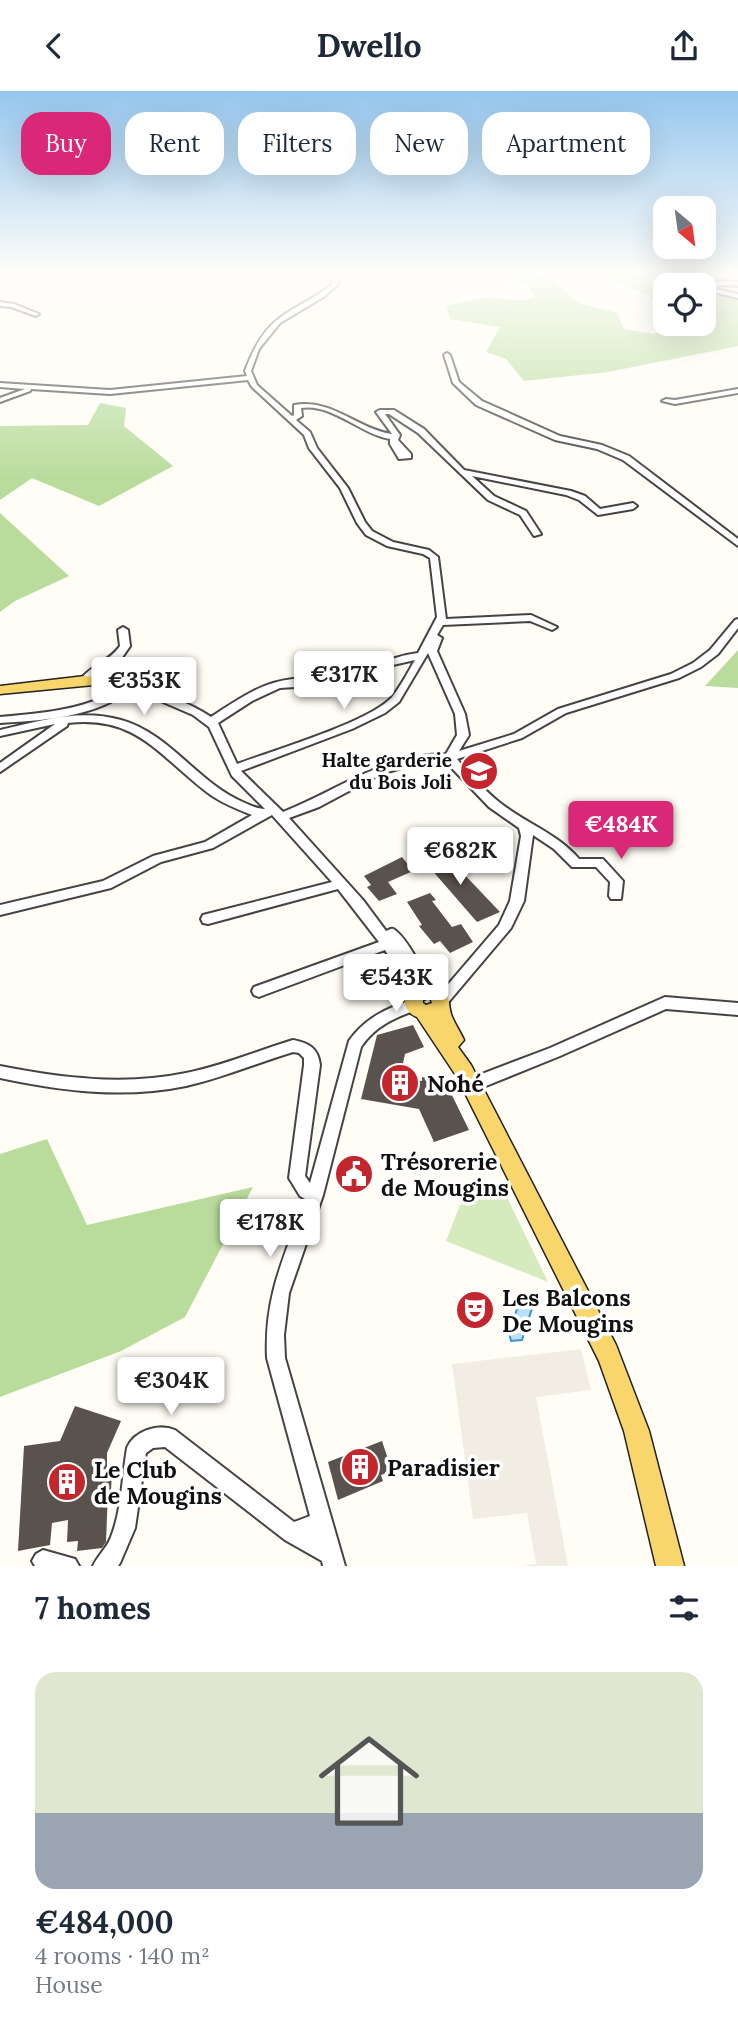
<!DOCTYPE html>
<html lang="en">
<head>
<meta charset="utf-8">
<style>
  body { margin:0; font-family:Lora,serif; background:#f2f2f3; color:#1f2937; height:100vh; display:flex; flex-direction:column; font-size:26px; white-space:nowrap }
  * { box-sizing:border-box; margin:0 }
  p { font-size:23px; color:#747a83 }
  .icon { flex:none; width:38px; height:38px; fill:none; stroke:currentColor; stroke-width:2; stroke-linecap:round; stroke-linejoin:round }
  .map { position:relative; height:1475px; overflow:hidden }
  .side { display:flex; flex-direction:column; background:#fff; flex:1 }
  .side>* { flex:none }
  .banner { position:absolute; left:21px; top:21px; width:696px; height:63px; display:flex; gap:14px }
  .needle { width:46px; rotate:151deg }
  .tools { position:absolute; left:653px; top:105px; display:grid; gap:14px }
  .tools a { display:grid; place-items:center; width:63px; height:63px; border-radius:14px; background:#fff; box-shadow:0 7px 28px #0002; font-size:35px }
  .price { position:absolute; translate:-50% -60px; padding:0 16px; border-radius:7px; background:#fff; color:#222; font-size:23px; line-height:46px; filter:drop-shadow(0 2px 4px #0008) }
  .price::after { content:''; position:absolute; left:50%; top:42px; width:21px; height:16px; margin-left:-10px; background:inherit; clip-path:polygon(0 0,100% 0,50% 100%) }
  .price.active { background:#db2777; color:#fff }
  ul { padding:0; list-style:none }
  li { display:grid; align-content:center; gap:14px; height:371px; padding:0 35px }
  li span { display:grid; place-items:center; height:217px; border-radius:21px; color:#555 }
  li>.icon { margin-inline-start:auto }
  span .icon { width:126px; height:126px; fill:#fffc; stroke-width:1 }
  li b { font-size:30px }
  h2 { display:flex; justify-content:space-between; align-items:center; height:84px; padding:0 35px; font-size:30px }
  .tag { padding:0 24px; border-radius:21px; background:#fff; box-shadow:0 7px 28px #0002; font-size:24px; line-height:63px }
  .tag.active { background:#db2777; color:#fff }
  header { display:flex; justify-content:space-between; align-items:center; height:91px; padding:0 35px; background:#fff; font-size:32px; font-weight:700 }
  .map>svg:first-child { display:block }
  .green { fill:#d5ebbd }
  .forest { fill:#b9dc9c }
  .plaza { fill:#f1ede2 }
  .water { fill:#b9e0f7; stroke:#3f96cf; stroke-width:2 }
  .building { fill:#5a524d }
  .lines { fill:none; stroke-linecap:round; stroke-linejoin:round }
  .minor-casing { stroke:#444; stroke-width:4 }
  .major-casing { stroke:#222; stroke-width:3 }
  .minor { fill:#fff; fill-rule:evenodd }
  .major { fill:#f9d66b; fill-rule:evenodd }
  .labels { text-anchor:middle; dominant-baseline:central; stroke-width:7; stroke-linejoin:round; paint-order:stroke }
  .poi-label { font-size:19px; font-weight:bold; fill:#111; stroke:#fff; text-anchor:end }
  .near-poi-label { font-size:23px; font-weight:bold; fill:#111; stroke:#fff; text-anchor:start }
</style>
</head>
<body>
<header><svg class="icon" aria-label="back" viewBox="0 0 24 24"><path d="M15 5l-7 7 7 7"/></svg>Dwello<svg class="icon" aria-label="share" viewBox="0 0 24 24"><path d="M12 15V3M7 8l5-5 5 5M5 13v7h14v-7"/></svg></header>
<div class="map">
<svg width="738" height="1475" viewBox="0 0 738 1475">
  <rect width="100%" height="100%" fill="#fffdf5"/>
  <path class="green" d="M503,1098L548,1191L446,1150L460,1114Z"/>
  <path class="forest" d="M503,181H527L553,190L579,212L617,222L624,238L654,243L673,235L671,233H704V200L738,206V255L608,281L524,290L506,268L486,261L500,236L450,228L446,215L484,206L522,209L535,206L527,194Z
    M592,181C626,181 658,181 690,194H665V225L649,204Z
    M100,312L126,317L124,335L173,375L99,415L32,387L0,409V335L88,334Z
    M0,422L69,485L15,510L0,521Z
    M738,559V597L705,595Z
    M47,1048L87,1134L253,1096L185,1226L121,1260L0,1306V1063Z"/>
  <path class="plaza" d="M581,1258L591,1299L536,1306L568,1475H521L536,1473L527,1422L473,1428L452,1273Z"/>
  <path class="water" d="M522,1203L535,1208L522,1249L511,1250L509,1242Z"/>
  <path class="building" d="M429,757L450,777L453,775L459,782L462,781L500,821L477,831L417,762Z
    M402,766L413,780L388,791L397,803L379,810L367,796L371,794L364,785Z
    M430,802L436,809L432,810L452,836L461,833L473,851L450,862L440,850L434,853L419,835L422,834L407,811Z
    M413,934L424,956L405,963L400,986L422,990V986L445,990L469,1039L434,1051L419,1018L361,1008L377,944Z
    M75,1315L121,1330L107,1362V1382L112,1381L111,1400L108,1401L106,1451L102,1457L77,1460L78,1450L67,1451L68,1429L52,1432L50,1454L18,1460L24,1355L60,1350Z
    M382,1350L392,1380L381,1384L383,1390L338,1409L328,1371Z"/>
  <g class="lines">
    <defs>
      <path id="minor" d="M74,181H80V182L77,184Z
        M333,181H339L338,193L325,205L280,232L259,258L251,280L257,294L292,325L294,324V314C332,307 357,338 392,343L376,321L380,319H394L424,338L464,379L571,400L585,405L600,418L633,412L637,415L633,418L598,424L579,409L566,404L472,385L494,405L526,420L541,443L534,445L520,424L488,409L418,342L389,323H385L400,344L398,349L411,363V367L399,368L390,353V348C360,343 332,312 301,317L302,325L296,329L310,341L317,357L348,397L365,431L372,440L393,451L429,459L438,466L446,528L531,524L557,536L552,539L530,530L443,534L437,544L442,547L437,560L465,623L469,644L459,660L514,643L558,618L671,583L693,572L710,559L735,529L738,528V537L718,563L701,576L679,587L566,622L522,647L457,668C470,683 484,699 499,711C525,732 557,742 579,768H603L623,790L621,808H611L609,805L610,791L596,776H572L554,758L533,744L524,810L511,837L446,914L441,916L436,914L434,910L499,834L510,810L521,745L519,737L489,716L446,671H422L381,683L319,716L289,727L363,809L386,840C391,838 392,836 396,840C409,850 425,884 433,899L431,903H422L420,908L417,909L421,914L419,918C396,926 375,935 361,956L323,1104L289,1202L284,1244L285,1267L345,1475H323L322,1470L285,1449L165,1356L153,1357L146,1362L135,1437L120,1472L118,1475H93C98,1464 107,1457 111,1446C122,1418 122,1386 127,1357C134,1340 158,1332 175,1339L294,1431L310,1425L267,1267C264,1204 285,1165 305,1108L300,1105L289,1087L304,974V967L299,962L293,961C257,972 222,987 186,995C124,1008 61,1000 0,987V975C61,987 124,995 186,982C222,975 257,960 293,949C309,952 318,957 320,974L305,1085L310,1092L349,950C365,927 387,917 412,909L410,908L404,891L385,859L264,904L259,906L254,904L252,900L254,896L379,851L338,798L208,833L203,832L201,828L203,824L332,791L272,724L213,757L161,771L111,797L0,824V814L103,790L153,765L205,751L252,724C237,718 221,712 208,702C159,665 137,624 68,632L67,635L0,681V672L55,633L0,645V639C40,630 80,617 121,629C171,643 198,693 245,712C252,715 258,718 265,718L232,685L209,636L193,624L149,605L128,599C99,626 38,630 0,632V626C31,623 64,621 94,610C106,606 117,598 128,593C156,600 187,610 211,626C236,610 261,591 293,588C309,587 325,591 341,587C368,580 390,565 418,562L437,526L430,467L423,463L387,455L366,444L357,432L340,397L309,357L304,344L252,296L248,289L110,303L31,298L30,300L0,311V307L25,298L0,296V292L110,299L247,285L245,280C252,261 261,242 277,229C294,215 315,208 332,193ZM428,562L455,623L457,644L446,663C383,663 339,699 283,721L241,680L352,638L385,622L399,611ZM415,569C408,581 401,595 392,606C370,631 272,660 237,673L218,632L252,610L280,597L342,593L393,574Z
        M645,181L673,184L699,194H691Z
        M722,190L738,191V195L722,194L711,197L738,203V207L704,199V195Z
        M0,211L14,213L39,223L36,225L11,216L0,215Z
        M447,262L450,264L459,291L482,310L560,345L602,354L629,365L738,448V455L623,369L597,358L555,349L476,314L453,292L444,264Z
        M738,298V302L675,313L662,310L666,308L675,309Z
        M123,536L128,539L130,555L119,571L94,585L89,591H81L80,589C92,573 108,572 120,555L118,539Z
        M665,906L738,912V924L666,918L560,965L476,999L471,1001L466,999L463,994L466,989L550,957Z
        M43,1459L75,1468L79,1475H35L32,1470L36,1463Z"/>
      <path id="major" d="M85,585L115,588L123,586L135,594L117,603L107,599L104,593L0,603V595Z
        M427,892C454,894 446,906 451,923C454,932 460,940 464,949L458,956L471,974L616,1254L649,1340L684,1475H656L624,1340L599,1270L457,986L417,926C408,923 405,916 404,907L413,897ZM430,906L432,912L426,914L423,912V909Z"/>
    </defs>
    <use href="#minor" class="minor-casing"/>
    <use href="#major" class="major-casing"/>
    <use href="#minor" class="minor"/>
    <use href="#major" class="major"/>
  </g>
  <linearGradient id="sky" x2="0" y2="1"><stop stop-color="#95c6ee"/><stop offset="0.47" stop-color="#fffefa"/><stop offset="1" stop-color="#fffefa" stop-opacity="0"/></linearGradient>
  <rect width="738" height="388" fill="url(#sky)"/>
  <defs>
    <symbol id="school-disc" viewBox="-11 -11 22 22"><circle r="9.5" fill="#c4262e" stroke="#fff"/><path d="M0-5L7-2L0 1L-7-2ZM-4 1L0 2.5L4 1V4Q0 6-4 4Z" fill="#fff"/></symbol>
    <symbol id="building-disc" viewBox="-11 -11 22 22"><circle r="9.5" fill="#c4262e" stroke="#fff"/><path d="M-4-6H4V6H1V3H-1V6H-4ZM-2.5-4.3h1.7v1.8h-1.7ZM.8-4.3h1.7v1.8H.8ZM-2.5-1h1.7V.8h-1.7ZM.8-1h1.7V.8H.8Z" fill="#fff"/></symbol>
    <symbol id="civic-disc" viewBox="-11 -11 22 22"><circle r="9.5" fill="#c4262e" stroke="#fff"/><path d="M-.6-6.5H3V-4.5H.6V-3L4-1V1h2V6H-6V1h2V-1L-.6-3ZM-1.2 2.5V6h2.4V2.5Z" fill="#fff"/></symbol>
    <symbol id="theatre-disc" viewBox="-11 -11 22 22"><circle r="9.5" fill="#c4262e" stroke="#fff"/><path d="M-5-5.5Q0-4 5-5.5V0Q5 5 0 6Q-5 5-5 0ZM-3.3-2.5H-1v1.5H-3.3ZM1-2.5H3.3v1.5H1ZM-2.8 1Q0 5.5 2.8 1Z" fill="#fff"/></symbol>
  </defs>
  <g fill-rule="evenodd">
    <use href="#school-disc" x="457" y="658" width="44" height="44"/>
    <use href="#building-disc" x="378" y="970" width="44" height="44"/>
    <use href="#civic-disc" x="332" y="1061" width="44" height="44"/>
    <use href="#theatre-disc" x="453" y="1197" width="44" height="44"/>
    <use href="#building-disc" x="338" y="1354" width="44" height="44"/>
    <use href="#building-disc" x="45" y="1369" width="44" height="44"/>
  </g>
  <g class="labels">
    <g class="poi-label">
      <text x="452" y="669">Halte garderie<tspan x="452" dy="22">du Bois Joli</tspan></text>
    </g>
    <g class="near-poi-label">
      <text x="427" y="992">Nohé</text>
      <text x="381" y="1070">Trésorerie<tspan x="381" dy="26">de Mougins</tspan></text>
      <text x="502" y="1206">Les Balcons<tspan x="502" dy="26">De Mougins</tspan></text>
      <text x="387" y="1376">Paradisier</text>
      <text x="94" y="1378">Le Club<tspan x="94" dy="26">de Mougins</tspan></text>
    </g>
  </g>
</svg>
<div class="tools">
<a><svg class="needle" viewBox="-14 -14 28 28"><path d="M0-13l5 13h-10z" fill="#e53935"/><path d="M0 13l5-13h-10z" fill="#747a83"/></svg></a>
<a><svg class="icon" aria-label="locate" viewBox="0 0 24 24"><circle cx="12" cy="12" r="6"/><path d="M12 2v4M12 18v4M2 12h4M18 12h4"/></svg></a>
</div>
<b class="price" style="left:344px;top:620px">€317K</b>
<b class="price" style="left:144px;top:626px">€353K</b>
<b class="price active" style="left:621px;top:770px">€484K</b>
<b class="price" style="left:460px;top:796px">€682K</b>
<b class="price" style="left:396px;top:923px">€543K</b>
<b class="price" style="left:270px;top:1168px">€178K</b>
<b class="price" style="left:171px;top:1326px">€304K</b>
<div class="banner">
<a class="tag active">Buy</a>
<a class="tag">Rent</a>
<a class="tag">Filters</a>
<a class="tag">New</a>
<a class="tag">Apartment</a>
</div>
</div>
<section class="side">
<h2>7 homes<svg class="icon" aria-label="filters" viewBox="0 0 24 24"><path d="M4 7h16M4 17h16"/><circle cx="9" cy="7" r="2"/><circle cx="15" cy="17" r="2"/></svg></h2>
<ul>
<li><span style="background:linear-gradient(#dfe7d0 65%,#9aa5b1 0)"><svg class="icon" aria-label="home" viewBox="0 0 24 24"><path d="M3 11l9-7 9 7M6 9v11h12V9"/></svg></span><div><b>€484,000</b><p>4 rooms · 140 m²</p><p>House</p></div></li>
</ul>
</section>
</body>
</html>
